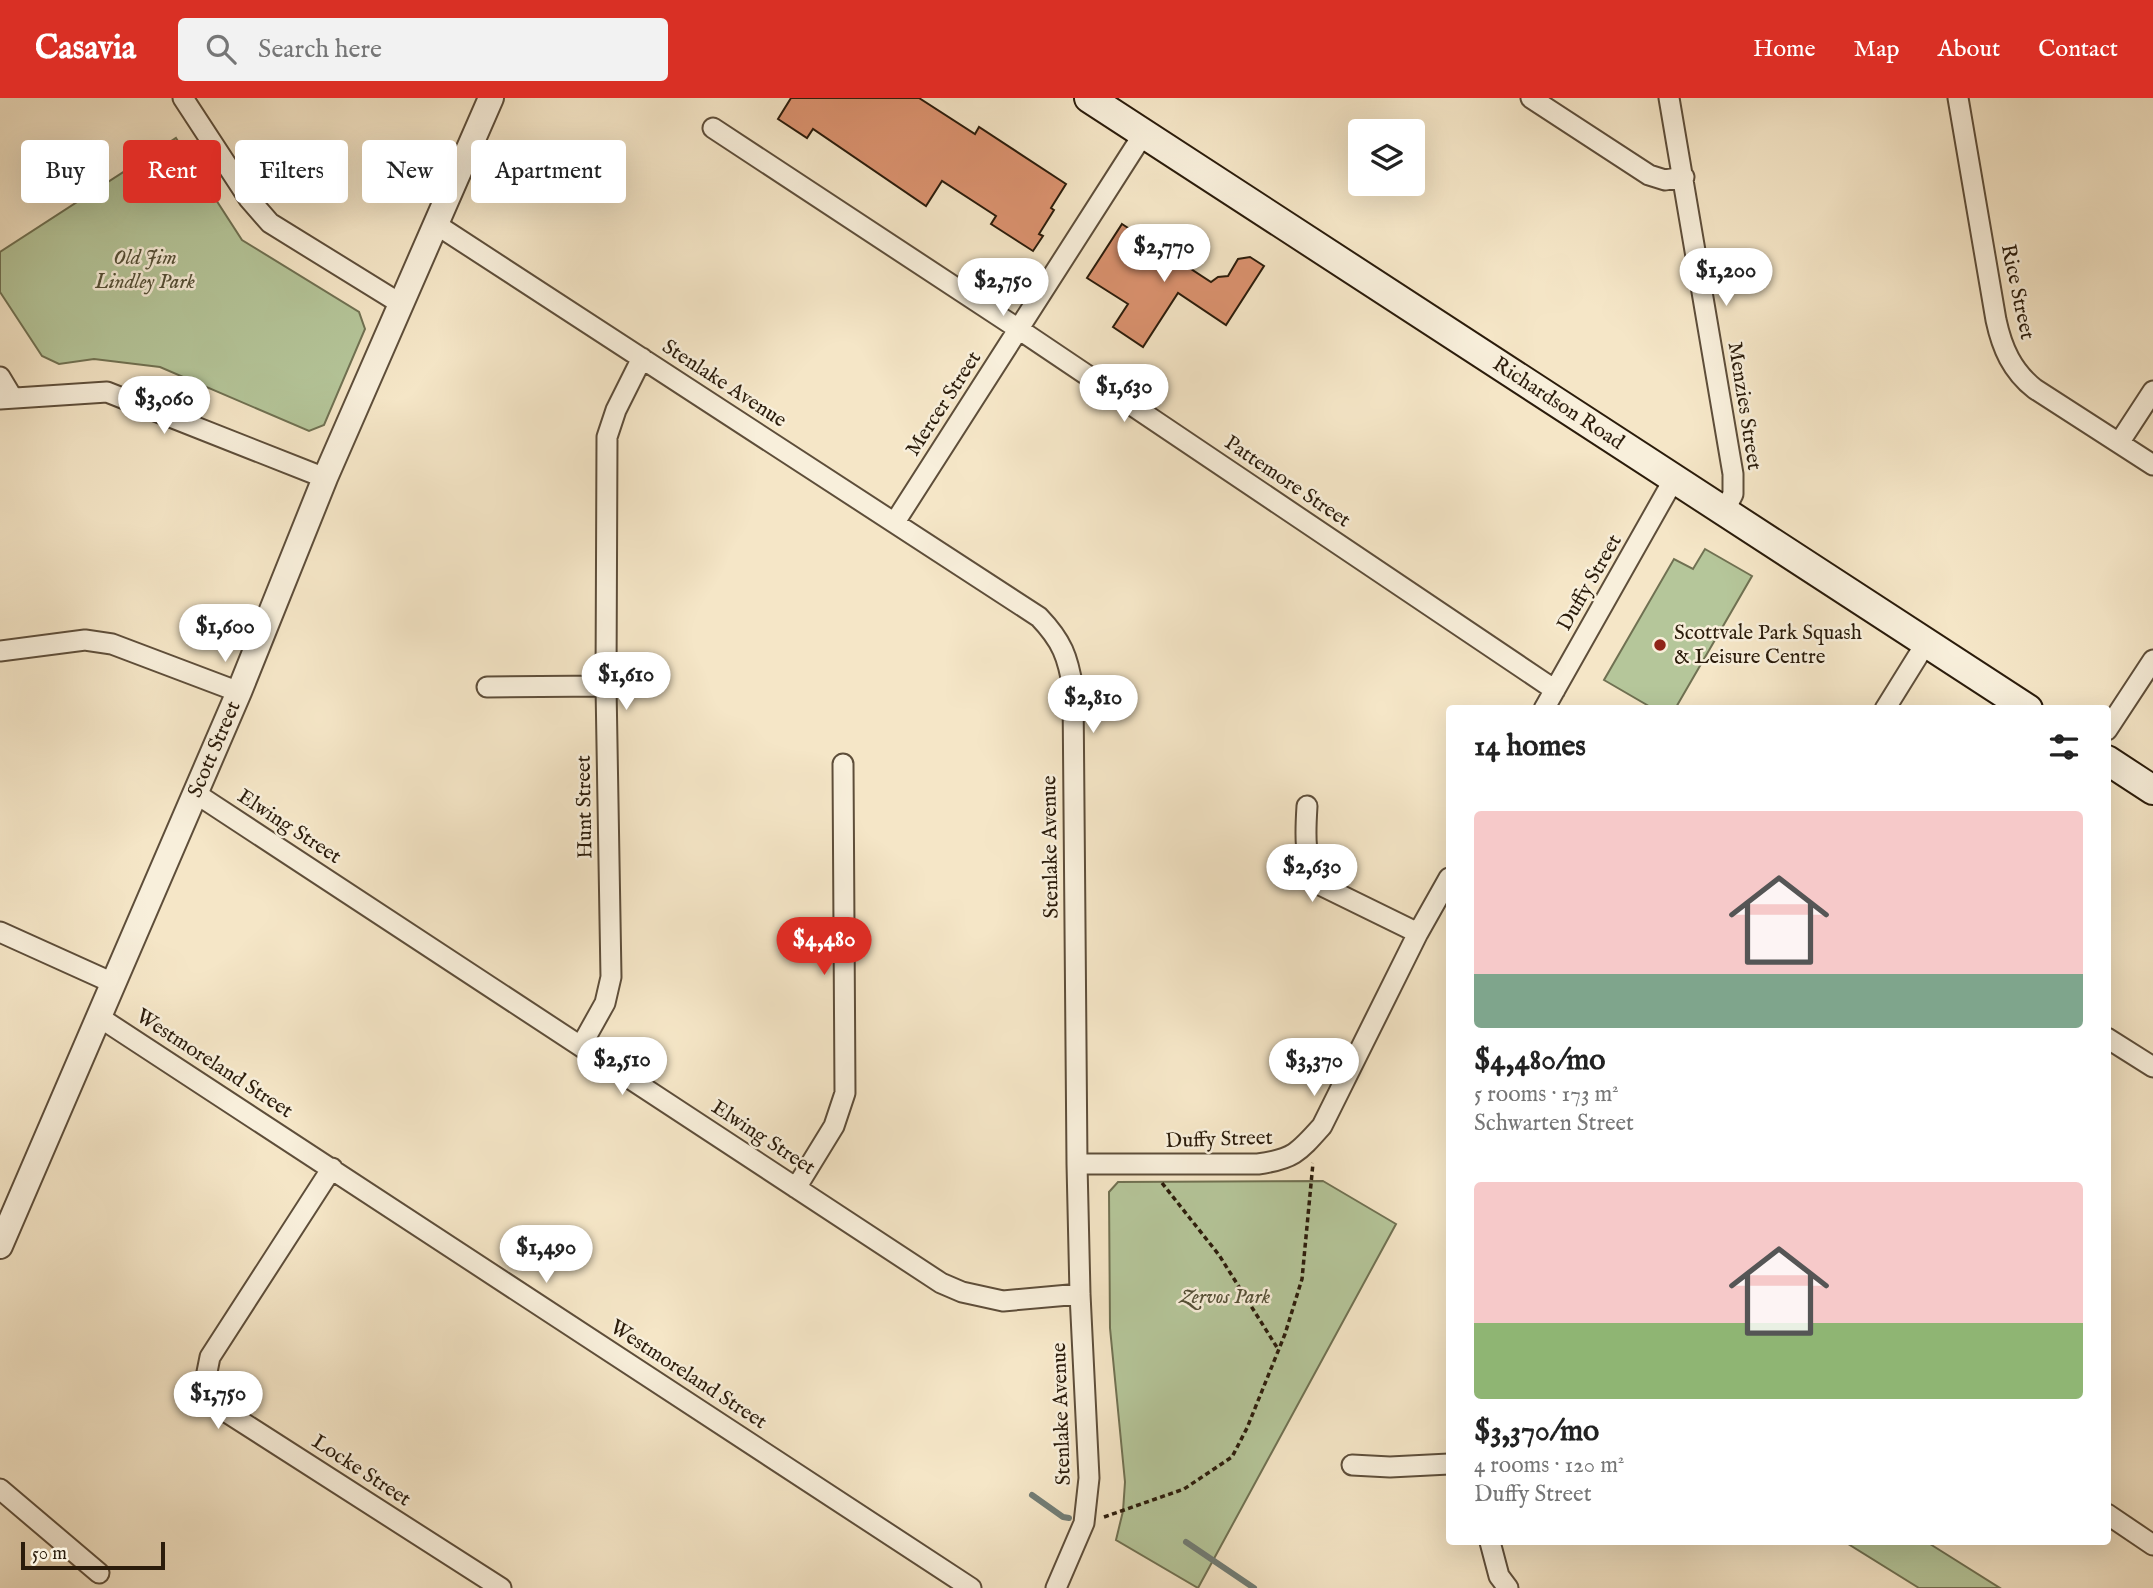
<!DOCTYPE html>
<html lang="en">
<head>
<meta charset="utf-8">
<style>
  body { margin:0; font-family:"IM FELL English",serif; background:#f2f2f2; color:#222; height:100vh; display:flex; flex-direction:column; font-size:26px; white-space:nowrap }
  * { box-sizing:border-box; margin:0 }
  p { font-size:23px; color:#767676 }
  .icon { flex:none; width:38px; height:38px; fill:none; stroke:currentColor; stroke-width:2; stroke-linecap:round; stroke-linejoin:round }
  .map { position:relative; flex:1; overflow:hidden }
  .sheet { position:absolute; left:1446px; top:607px; width:665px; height:840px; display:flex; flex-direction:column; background:#fff; border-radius:7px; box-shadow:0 7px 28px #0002 }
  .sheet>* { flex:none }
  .banner { position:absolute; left:21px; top:42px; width:665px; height:63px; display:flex; gap:14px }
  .controls { position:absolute; left:1348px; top:21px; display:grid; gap:14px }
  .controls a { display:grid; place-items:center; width:77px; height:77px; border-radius:7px; background:#fff; box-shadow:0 7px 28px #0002; font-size:35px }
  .scale { position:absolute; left:21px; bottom:18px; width:144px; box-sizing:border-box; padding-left:7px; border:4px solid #2b1c0b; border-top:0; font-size:19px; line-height:24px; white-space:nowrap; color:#2b1c0b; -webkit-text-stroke:5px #f8efdb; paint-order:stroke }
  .price { position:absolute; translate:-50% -60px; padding:0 16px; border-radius:24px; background:#fff; color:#222; font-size:23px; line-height:46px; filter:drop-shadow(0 2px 4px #0008) }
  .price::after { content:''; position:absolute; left:50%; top:42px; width:21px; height:16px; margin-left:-10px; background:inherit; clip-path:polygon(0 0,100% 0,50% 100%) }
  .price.selected { background:#d93025; color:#fff }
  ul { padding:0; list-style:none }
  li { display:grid; align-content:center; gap:14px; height:371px; padding:0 28px }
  li span { display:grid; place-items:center; height:217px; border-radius:7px; color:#555 }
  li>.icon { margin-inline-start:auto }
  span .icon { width:126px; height:126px; fill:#fffc; stroke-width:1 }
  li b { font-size:30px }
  h2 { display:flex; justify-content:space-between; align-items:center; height:84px; padding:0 28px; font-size:30px }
  .pill { padding:0 24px; border-radius:7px; background:#fff; box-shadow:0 7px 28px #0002; font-size:24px; line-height:63px }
  .pill.selected { background:#d93025; color:#fff }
  header { display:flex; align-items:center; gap:42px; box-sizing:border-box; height:98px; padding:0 35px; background:#d93025; color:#fff }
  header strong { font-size:33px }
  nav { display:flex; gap:38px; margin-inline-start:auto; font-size:24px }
  .search { width:490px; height:63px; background:#f2f2f2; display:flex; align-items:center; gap:18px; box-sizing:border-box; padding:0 24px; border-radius:7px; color:#767676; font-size:26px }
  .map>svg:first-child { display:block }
  .green { fill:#b5c69a; stroke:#707152; stroke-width:2 }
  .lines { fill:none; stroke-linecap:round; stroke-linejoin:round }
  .stream { stroke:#717d76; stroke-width:6 }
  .building { fill:#db926f; stroke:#2b1c0b; stroke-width:2 }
  .minor-casing { stroke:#5e4e3a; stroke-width:23 }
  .tertiary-casing { stroke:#5e4e3a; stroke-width:28 }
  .secondary-casing { stroke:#2b1c0b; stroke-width:32 }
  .path { stroke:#2b1c0b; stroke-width:3.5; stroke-dasharray:5 3.5; stroke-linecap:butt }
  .minor { stroke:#f8efdb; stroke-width:19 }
  .tertiary { stroke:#f8efdb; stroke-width:24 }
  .secondary { stroke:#f8efdb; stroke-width:28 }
  .poi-dot { fill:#8f2418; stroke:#f8efdb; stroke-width:2.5 }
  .labels { text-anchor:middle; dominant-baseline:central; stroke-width:5; stroke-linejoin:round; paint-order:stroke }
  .park-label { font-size:21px; font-style:italic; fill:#544f36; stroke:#f8efdb }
  .street-label { font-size:21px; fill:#2b1c0b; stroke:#f8efdb }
  .poi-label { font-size:21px; fill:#2b1c0b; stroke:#f8efdb; text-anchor:start }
</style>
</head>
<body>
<header>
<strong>Casavia</strong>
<div class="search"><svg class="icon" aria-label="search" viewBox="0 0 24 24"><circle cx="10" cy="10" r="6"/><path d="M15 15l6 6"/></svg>Search here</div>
<nav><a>Home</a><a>Map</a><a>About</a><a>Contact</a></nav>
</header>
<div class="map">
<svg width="2153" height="1490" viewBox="0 0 2153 1490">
  <rect width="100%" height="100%" fill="#f5e6c7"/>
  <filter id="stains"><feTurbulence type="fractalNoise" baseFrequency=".00286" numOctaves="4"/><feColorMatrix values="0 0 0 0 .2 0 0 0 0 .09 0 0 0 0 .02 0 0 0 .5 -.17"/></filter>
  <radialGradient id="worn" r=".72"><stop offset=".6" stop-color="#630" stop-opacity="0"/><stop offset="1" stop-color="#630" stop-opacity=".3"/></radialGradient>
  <path class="green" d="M176,40L242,142L359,214L365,231L324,327L309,333L160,269L94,261L59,266L42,258L0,194V154Z
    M1705,451L1752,478L1675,611H1654L1604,582L1674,461L1693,471Z
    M1323,1083L1396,1126L1198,1490L1116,1442L1123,1413L1125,1384L1110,1230L1109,1094L1118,1084Z
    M1845,1444H1931L1930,1446L2000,1490H1919Z"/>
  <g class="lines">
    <path class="stream" d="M1032,1397L1063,1419L1069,1420
      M1186,1444L1254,1490"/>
  </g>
  <path class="building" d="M791,0H919L975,36L979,29L1066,86L1051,110L1054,112L1039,136L1043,138L1033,153L991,126L996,118L942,83L926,108L813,31L807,40L778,21Z
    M1122,126L1211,184L1218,179L1228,178L1238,161L1250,159L1264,168L1226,227L1178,195L1143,249L1113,229L1128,206L1087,180Z"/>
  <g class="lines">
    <defs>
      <path id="minor" d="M183,0L249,101L270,125L401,206
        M1531,0L1649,77L1665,82L1684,79
        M1669,0L1733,376V396L1724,414
        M1958,0L1996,222C2002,250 2012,273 2035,291L2153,367
        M713,30L1020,232L1555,592
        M437,127L1039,519C1062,543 1068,559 1073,591L1077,1066L1080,1196L1089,1380L1084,1425L1056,1490
        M0,279L12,299
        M0,301L107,294L325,380
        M2119,345L2153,293
        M895,424L1144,35
        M0,553L85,542L112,546L239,594
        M487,589L606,588
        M1544,611L1674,381
        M1885,611L1926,545
        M2107,632L2153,562
        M195,695L941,1185L962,1194L1003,1203L1080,1196
        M1307,708C1305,741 1304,755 1318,786L1418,835
        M0,834L113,885
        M99,919L971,1490
        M2107,940L2153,969
        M581,948L605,905L611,879L606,588L607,339L616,312L642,260
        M1077,1066H1258C1293,1061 1298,1055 1322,1028L1418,835L1449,780
        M332,1070L210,1259L206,1279L220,1310L501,1490
        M796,1090L834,1028L845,995L843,666
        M1352,1367L1390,1369L1449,1366
        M0,1391L99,1475
        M2107,1416L2153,1447
        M1490,1444L1499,1478L1508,1490"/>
      <g id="tertiary">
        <path id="s1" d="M0,1148L239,594L325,380L491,0"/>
      </g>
      <g id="secondary">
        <path id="s2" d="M1089,0L2028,611"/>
        <path d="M2107,662L2153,692"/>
      </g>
    </defs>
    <use href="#minor" class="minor-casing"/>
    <use href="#tertiary" class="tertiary-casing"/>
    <use href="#secondary" class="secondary-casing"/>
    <path class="path" d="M1162,1085L1219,1157L1278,1251
      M1104,1419L1184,1391L1232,1359L1247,1330L1285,1236L1302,1181L1313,1065"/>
    <use href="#minor" class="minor"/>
    <use href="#tertiary" class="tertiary"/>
    <use href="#secondary" class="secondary"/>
  </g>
  <circle class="poi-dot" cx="1660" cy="547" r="7"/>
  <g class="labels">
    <g class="park-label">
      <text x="145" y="160">Old Jim<tspan x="145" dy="24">Lindley Park</tspan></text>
      <text x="1225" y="1199">Zervos Park</text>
    </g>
    <g class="street-label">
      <text transform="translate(2017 194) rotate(78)">Rice Street</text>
      <text transform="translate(724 286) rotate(33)">Stenlake Avenue</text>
      <text stroke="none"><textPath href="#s2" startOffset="560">Richardson Road</textPath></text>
      <text transform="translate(944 306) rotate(-57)">Mercer Street</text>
      <text transform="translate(1744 308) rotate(81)">Menzies Street</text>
      <text transform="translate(1287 384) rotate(34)">Pattemore Street</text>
      <text transform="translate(1590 485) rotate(-60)">Duffy Street</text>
      <text stroke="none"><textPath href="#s1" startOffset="541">Scott Street</textPath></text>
      <text transform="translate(585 709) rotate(-91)">Hunt Street</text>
      <text transform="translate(289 729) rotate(33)">Elwing Street</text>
      <text transform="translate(1051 749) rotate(-91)">Stenlake Avenue</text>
      <text transform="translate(214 966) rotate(33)">Westmoreland Street</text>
      <text transform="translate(763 1040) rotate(33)">Elwing Street</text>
      <text transform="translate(1219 1042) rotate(-2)">Duffy Street</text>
      <text transform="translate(688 1277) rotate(33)">Westmoreland Street</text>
      <text transform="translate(1062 1316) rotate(-92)">Stenlake Avenue</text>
      <text transform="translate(361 1373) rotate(33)">Locke Street</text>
    </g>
    <g class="poi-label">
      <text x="1674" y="535">Scottvale Park Squash<tspan x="1674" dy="24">&amp; Leisure Centre</tspan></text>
    </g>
  </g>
  <rect width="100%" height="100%" filter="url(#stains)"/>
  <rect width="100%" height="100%" fill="url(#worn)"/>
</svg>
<div class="controls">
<a><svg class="icon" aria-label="layers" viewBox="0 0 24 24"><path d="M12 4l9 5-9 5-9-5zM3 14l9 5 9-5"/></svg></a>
</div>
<div class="scale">50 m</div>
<b class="price" style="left:1164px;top:186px">$2,770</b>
<b class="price" style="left:1726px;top:210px">$1,200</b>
<b class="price" style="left:1003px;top:220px">$2,750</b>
<b class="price" style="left:1124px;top:326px">$1,630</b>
<b class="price" style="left:164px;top:338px">$3,060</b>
<b class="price" style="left:225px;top:566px">$1,600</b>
<b class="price" style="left:626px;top:614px">$1,610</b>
<b class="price" style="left:1093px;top:637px">$2,810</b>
<b class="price" style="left:1312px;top:806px">$2,630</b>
<b class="price selected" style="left:824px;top:879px">$4,480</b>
<b class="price" style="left:622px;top:999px">$2,510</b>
<b class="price" style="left:1314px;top:1000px">$3,370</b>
<b class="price" style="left:546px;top:1187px">$1,490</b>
<b class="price" style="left:218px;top:1333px">$1,750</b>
<div class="banner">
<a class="pill">Buy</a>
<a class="pill selected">Rent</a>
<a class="pill">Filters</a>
<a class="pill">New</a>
<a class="pill">Apartment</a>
</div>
<section class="sheet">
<h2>14 homes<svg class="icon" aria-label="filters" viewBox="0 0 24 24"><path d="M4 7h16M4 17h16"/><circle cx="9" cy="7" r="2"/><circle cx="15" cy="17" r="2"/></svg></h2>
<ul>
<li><span style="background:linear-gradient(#f6c9c9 75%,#7fa58c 0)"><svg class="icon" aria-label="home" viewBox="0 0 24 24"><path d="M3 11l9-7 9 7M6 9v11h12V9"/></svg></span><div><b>$4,480/mo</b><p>5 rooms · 173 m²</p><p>Schwarten Street</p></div></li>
<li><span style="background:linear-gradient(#f6c9c9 65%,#8fb573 0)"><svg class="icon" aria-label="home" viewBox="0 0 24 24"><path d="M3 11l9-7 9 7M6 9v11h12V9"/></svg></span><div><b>$3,370/mo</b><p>4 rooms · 120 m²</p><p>Duffy Street</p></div></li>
</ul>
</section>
</div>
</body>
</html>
